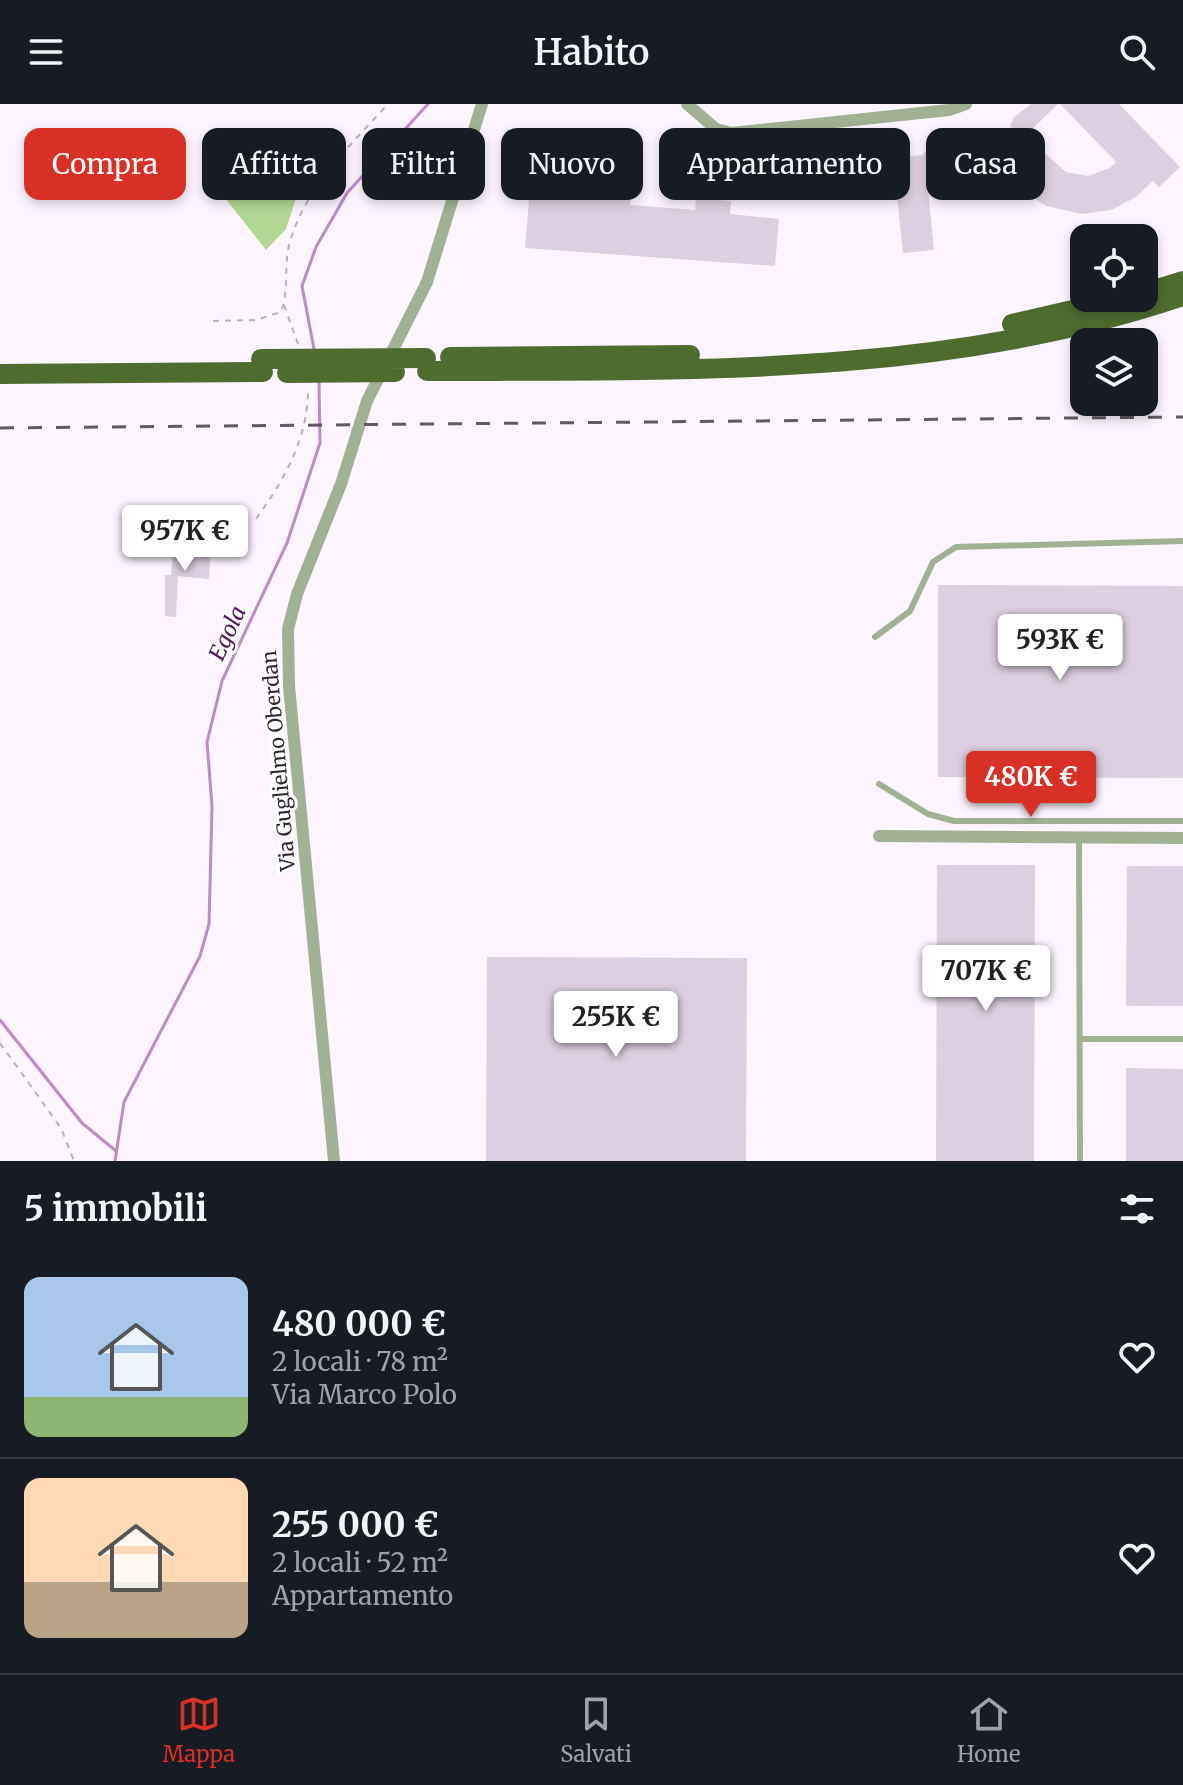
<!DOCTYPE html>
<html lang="it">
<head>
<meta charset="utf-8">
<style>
  body { margin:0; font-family:Merriweather,serif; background:#20242c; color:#f1f3f6; height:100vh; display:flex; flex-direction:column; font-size:30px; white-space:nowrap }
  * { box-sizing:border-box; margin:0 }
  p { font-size:26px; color:#9ea1a6 }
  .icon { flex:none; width:44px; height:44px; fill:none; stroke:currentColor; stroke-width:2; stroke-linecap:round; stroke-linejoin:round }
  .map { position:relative; height:1057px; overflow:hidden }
  .sheet { display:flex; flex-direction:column; background:#171b24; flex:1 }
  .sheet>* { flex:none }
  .hud { position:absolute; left:24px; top:24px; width:1136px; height:72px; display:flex; gap:16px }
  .buttons { position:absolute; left:1070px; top:120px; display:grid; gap:16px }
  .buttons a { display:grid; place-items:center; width:88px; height:88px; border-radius:16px; background:#171b24; box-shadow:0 4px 12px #0003; font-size:40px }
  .price { position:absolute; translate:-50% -68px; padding:0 18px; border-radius:8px; background:#fff; color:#222; font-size:26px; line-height:52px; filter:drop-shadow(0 2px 4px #0008) }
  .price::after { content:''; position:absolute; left:50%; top:48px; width:24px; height:18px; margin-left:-12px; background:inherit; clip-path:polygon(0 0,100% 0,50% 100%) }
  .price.on { background:#d93025; color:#fff }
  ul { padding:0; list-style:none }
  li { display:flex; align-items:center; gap:24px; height:200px; padding:0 24px }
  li+li { border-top:2px solid #363941 }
  li span { display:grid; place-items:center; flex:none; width:224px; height:160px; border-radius:16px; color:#555 }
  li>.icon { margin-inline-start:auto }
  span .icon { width:96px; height:96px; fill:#fffc; stroke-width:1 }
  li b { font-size:34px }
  h2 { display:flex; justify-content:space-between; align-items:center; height:96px; padding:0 24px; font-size:34px }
  .pill { padding:0 28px; border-radius:16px; background:#171b24; box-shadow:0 4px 12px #0003; font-size:28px; line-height:72px }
  .pill.on { background:#d93025; color:#fff }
  header { display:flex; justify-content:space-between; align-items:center; height:104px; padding:0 24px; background:#171b24; font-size:36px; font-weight:600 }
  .tab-bar { display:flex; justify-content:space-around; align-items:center; height:112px; border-top:2px solid #363941; background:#171b24; font-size:22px; color:#9ea1a6 }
  .tab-bar a { display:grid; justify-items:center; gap:4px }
  .tab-bar .on { color:#d93025 }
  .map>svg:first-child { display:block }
  .forest { fill:#b1d791 }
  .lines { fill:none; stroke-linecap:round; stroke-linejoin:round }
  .stream { stroke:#bc8bc8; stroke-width:3 }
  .building { fill:#ddcfe1 }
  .path { stroke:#b8b1b9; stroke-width:2; stroke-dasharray:6 6; stroke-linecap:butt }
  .service { stroke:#a1b294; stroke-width:6 }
  .minor { stroke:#a1b294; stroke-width:12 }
  .trunk { stroke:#4e6c2f; stroke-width:20 }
  .rail { stroke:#5f5960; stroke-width:3; stroke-dasharray:14 14; stroke-linecap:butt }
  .trunk-bridge { stroke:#4e6c2f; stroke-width:20 }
  .labels { text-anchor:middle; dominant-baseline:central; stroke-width:6; stroke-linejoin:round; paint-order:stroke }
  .street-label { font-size:20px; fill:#2e292f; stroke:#fff }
  .water-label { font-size:22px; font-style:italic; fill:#531661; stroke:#fff }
</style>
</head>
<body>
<header><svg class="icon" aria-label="menu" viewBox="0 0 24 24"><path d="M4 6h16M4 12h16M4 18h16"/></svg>Habito<svg class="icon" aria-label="search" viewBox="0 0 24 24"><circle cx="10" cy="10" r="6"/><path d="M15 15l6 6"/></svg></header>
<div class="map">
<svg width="1183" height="1057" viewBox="0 0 1183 1057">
  <rect width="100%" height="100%" fill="#fcf4fe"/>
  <path class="forest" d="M266,39L283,44L304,70L286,125L266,146L218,85L230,56Z"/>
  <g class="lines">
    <path class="stream" d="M314,245L302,182L316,143L347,89L428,0
      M0,916L82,1019L116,1047
      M115,1057L124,998L200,852L209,820L212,702L207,638L222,577L287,439L320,339L319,276"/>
  </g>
  <path class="building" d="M1031,0H1058L1025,32L1066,68L1088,72L1110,64L1116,58L1060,0H1119L1180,63L1159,83L1153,77L1136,93L1111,106L1082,110L1046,102L1023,86L990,51L1015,27L1010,22L1014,13Z
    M534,37L635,46L630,101L695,106L696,94L731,97L730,110L779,115L775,162L525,144Z
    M924,48L933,50L934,63V75H927L934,146L903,149L893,54L923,51Z
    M184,443L211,445L209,475L178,472L176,513L165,512V471H171L173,447L183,448Z
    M938,481L1183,482V674L938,673Z
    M937,761H1035L1034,1057H936Z
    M1127,762H1183V902H1126Z
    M487,853L747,854L746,1057H486Z
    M1126,964L1183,965V1057H1126Z"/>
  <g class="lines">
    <path class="path" d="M284,201L298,240
      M213,217L256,216L281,208C289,187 284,163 289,141C305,83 349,43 388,0
      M256,415C284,376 308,335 308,285
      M0,939L61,1024L74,1057"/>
    <path class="service" d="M875,533L910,507L933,458L956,443L1183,437
      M879,680L928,710L954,717H1183
      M1079,733L1080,1057
      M1080,935H1183"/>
    <path class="minor" d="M687,0L716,25L732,29L949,6L966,0
      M879,732L1183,734
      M334,1057L289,582L288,525L297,490L341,380L367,297L427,178L482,0"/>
    <path class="trunk" d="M1144,189L1183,177
      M1012,220L1125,194
      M450,253L690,251
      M427,267C679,266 941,274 1183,192
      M0,270L263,268"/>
    <path class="rail" d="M0,324L1183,313"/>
    <path class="trunk-bridge" d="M261,255L426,254
      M287,269L395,268"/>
  </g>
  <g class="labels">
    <g class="street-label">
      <text transform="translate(278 657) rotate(-95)">Via Guglielmo Oberdan</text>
    </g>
    <g class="water-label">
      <text transform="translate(227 529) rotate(-65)">Egola</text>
    </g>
  </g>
</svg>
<div class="buttons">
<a><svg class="icon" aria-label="locate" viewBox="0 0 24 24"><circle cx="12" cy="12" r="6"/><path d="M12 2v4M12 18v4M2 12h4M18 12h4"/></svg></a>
<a><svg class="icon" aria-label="layers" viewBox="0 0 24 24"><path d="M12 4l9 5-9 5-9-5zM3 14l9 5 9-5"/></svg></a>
</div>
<b class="price" style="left:185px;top:469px">957K €</b>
<b class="price" style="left:1060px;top:578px">593K €</b>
<b class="price on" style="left:1031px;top:715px">480K €</b>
<b class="price" style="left:986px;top:909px">707K €</b>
<b class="price" style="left:616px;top:955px">255K €</b>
<div class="hud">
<a class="pill on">Compra</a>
<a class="pill">Affitta</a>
<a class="pill">Filtri</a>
<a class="pill">Nuovo</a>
<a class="pill">Appartamento</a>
<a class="pill">Casa</a>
</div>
</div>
<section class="sheet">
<h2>5 immobili<svg class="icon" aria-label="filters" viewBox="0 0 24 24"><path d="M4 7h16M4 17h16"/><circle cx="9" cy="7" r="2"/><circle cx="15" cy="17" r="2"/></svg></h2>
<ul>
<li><span style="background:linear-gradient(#a9c7e8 75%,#8fb573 0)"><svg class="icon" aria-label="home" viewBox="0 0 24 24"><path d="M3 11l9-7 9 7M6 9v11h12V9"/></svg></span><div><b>480 000 €</b><p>2 locali · 78 m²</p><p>Via Marco Polo</p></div><svg class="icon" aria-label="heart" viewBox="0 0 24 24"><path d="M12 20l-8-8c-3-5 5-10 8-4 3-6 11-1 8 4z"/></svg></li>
<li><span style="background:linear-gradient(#ffd9b3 65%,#b9a48a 0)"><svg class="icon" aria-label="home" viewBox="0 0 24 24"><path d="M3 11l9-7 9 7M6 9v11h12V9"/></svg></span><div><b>255 000 €</b><p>2 locali · 52 m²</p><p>Appartamento</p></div><svg class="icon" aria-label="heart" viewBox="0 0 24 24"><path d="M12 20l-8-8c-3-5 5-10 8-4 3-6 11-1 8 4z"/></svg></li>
</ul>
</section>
<nav class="tab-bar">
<a class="on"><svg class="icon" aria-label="map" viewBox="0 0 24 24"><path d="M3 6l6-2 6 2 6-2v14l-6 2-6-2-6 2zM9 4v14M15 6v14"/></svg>Mappa</a>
<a><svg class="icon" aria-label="saved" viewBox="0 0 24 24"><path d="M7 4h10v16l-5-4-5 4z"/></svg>Salvati</a>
<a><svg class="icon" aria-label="home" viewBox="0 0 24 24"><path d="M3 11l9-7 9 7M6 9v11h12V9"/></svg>Home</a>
</nav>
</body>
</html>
